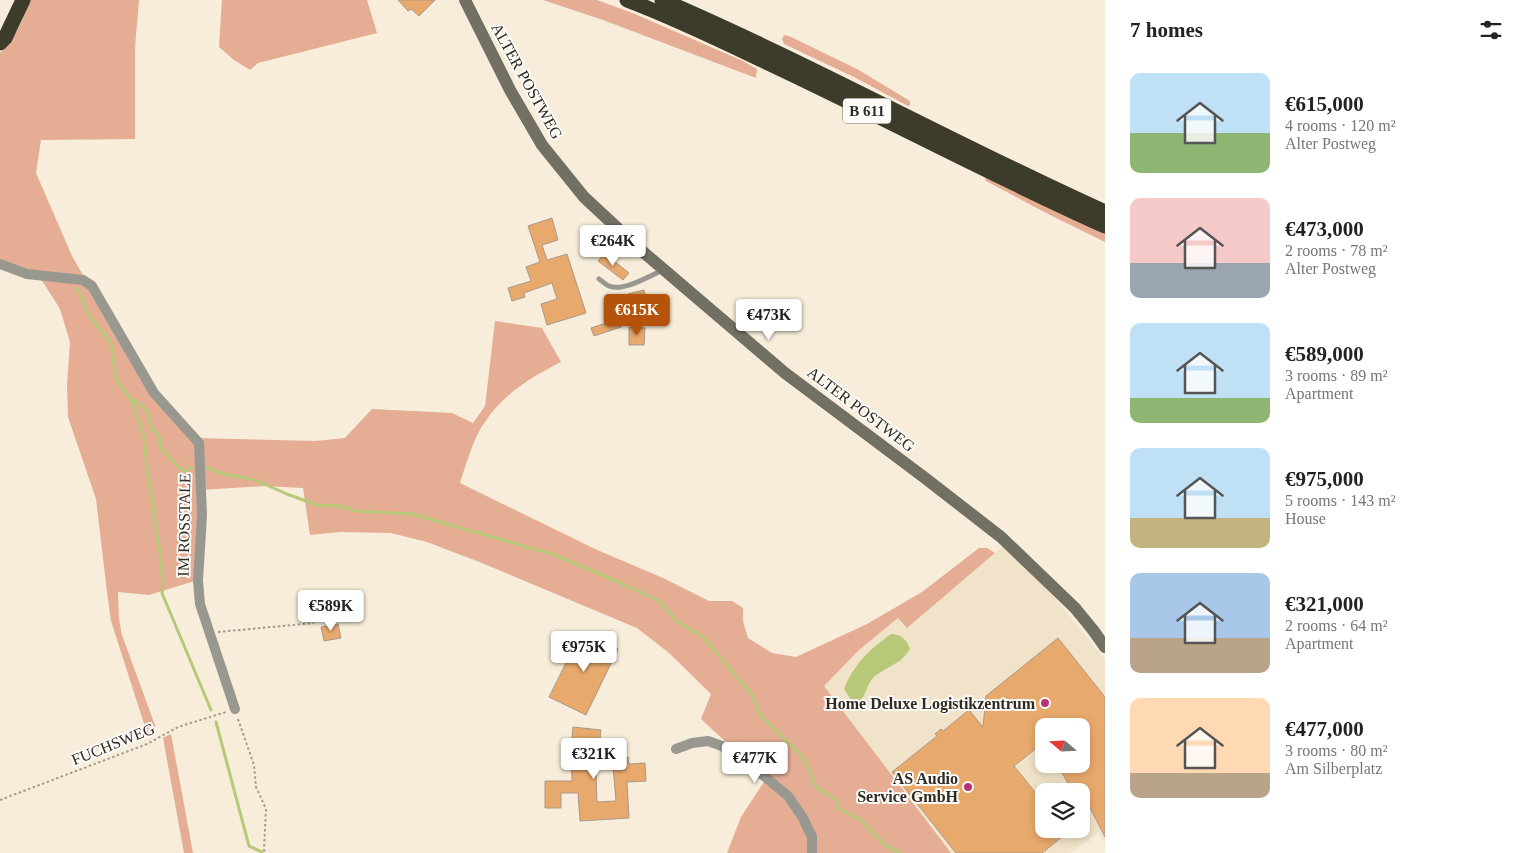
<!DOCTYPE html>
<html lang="en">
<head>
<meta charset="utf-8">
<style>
  body { margin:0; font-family:Georgia,serif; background:#f2f2f2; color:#222; height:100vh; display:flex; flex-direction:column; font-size:19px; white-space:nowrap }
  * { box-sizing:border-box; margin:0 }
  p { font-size:16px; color:#767676 }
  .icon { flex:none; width:28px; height:28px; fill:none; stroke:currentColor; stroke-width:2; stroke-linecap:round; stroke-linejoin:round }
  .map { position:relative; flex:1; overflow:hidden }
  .drawer { display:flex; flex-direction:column; background:#fff; width:425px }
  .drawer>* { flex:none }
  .needle { width:32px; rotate:289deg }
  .tools { position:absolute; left:1035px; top:718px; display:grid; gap:10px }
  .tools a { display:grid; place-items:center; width:55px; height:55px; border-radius:10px; background:#fff; box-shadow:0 2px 8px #0003; font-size:25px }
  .price { position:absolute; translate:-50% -42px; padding:0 11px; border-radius:5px; background:#fff; color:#222; font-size:16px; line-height:32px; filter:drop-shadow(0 1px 2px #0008) }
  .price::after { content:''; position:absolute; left:50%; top:30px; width:15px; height:11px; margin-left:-8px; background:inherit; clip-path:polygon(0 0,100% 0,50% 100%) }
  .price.active { background:#b45309; color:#fff }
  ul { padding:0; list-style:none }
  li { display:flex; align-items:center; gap:15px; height:125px; padding:0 25px }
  li span { display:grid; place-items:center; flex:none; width:140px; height:100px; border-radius:10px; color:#555 }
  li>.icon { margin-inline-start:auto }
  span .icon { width:60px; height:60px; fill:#fffc; stroke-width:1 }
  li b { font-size:21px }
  h2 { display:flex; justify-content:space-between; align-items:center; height:60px; padding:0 25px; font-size:21px }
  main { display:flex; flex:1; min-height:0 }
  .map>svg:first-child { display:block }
  .built { fill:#f1e3c9; fill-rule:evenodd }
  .green { fill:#e4ad94 }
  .water { fill:#b7c978 }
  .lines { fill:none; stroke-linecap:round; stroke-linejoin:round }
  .stream { stroke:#b7c978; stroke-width:3 }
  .building { fill:#e8a96c; stroke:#a9998b }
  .path { stroke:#a39c8e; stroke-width:2; stroke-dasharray:2.5 2.5; stroke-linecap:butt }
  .lane { stroke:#999890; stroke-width:5 }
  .street { stroke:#999890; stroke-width:10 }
  .secondary { stroke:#717063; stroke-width:12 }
  .highway { stroke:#3d3b2a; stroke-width:15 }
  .poi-dot { fill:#b6337b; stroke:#fdfbf7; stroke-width:2 }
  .labels { text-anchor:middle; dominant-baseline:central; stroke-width:4; stroke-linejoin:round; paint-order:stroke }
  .shield { fill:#fdfbf7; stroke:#6d6963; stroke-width:1 }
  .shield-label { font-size:15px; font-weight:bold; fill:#2f2b24 }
  .street-label { font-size:16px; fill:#2f2b24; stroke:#fdfbf7 }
  .poi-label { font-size:16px; font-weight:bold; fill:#2f2b24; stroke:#fdfbf7; text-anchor:end }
</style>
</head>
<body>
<main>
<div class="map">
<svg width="1105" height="853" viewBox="0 0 1105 853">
  <rect width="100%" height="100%" fill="#f7edda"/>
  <path class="built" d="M1002,547L1021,562L1053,596L1091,642L1105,660V846L1099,832L1070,853H951L824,686L859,650L898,618L907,628ZM1044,726H1081V764H1044ZM1044,791H1081V829H1044Z"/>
  <path class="green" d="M30,0H139L135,47V139L41,140L36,173L72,256L92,291L156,393L196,438L316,441L345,438L372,409L452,413L473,423L485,406L495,321L542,328L561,362C528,379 501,395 481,428C473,441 465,467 460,483L595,549L663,578L709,601H732L743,608V621L748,638L772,653L796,657L867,624L922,592L979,548H987L995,553L907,628L898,618L859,650L824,686L951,853H727L741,817L769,774L727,743L701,719L711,694L669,653L637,628L482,563L427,542L391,533L340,532L310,535L303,488L265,486L201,490L198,580L149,595L118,592L119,619L122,635L156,728L148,736L111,621L107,592L96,499L68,417L67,385L70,342L60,309L43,282L28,269L0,259V53C16,39 23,19 30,0Z
    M222,0H367L377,33L258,63L250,70L234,60L219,47Z
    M543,0H597L635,14L743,61L757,69L756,78L603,20Z
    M784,35L789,36L857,69L910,101V105L908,106L854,77L784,44L782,39Z
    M986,177L1105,232V242L1050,215L986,181L985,179Z
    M171,734L193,853H184L163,738Z"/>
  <path class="water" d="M891,634C901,634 907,640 910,649C901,665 886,666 873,678C867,684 866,695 860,701L851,700L844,689C854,664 870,649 891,634Z"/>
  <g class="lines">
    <path class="stream" d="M77,288L89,315L111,343L116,379L130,398L139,420L144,436L147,468L160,554L163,581L162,593L211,710
      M132,399C148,410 148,408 151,428L159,435L160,447C167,454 177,468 185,471L192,467
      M205,467L224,474L255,480L287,494L317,505L339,506L355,511L412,514L555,555L625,585L659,601L678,622L703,637L753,696L760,715L800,754L807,765L816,787L837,800L839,809L861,820L884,844L900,853
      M216,722L249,846L262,852"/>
  </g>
  <path class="building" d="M398,0H435L419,16L411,9L408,11Z
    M552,218L558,240L542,245L547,260L567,254L586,313L547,325L541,304L557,299L552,283L524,293L525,297L512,301L508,288L531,281L526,267L540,262L528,226Z
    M604,253L629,273L623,280L598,261Z
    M644,290L647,306L631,310L628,294Z
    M618,319L621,327L594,336L591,328Z
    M629,327L645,328L644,345H629Z
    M338,624L341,638L324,641L321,627Z
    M582,631L618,649L586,715L549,697Z
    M1058,638L1105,697V837L1087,802L1081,805V791H1072L1059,767L1062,764H1081V726H1044V755L1038,747L1014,766L1044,803V829H1072L1042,853H956L892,772L937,736L935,734L941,729L943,731L969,710L983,727L986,696Z
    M573,727L601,730L599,747L595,746L597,802L616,801L613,766H619L618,758L628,757L629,764L645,763L646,781L627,782L629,818L580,821L578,793H561V808H545V781H572L571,749Z"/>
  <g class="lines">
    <path class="path" d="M218,632L314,623
      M238,719L254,765L256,787L266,809L264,850L266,853
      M0,800L147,744L178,727L226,712"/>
    <path class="lane" d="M599,279C602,281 606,285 609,286C623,292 650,276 663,270"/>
    <path class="street" d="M0,264L27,274L83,280L92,286L154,393L199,443L202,515L198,581L200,604L235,709
      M676,749L692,743L708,741L722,746L764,776L788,796L803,818L812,837V853"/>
    <path class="secondary" d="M465,0L510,90L542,145L584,197L642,251L785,373L925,478L1001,537L1075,608L1093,630L1105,647"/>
    <path class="highway" d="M627,0C675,18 722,41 768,63C881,116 991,175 1105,226
      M662,0C813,65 956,145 1105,212
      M0,43L5,38L23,0"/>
  </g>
  <g class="poi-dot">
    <circle cx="1045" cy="703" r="5"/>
    <circle cx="968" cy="787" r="5"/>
  </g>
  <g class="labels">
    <rect class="shield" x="843" y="98.5" width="48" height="25" rx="4"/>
    <g class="shield-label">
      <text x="867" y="111">B 611</text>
    </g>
    <g class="street-label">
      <text transform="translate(527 81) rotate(61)">ALTER POSTWEG</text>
      <text transform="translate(861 409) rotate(37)">ALTER POSTWEG</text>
      <text transform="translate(184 525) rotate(-89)">IM ROSSTALE</text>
      <text transform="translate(113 744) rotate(-22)">FUCHSWEG</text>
    </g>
    <g class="poi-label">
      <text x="1035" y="703">Home Deluxe Logistikzentrum</text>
      <text x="958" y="778">AS Audio<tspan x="958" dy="18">Service GmbH</tspan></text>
    </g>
  </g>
</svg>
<div class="tools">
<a><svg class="needle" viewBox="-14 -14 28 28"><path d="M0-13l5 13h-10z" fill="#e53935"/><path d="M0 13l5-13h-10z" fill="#767676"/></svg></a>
<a><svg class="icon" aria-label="layers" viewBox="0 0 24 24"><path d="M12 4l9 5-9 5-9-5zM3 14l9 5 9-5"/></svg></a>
</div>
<b class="price" style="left:613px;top:267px">€264K</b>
<b class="price active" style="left:637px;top:336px">€615K</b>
<b class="price" style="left:769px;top:341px">€473K</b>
<b class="price" style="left:331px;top:632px">€589K</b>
<b class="price" style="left:584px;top:673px">€975K</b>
<b class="price" style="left:594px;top:780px">€321K</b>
<b class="price" style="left:755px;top:784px">€477K</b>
</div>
<section class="drawer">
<h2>7 homes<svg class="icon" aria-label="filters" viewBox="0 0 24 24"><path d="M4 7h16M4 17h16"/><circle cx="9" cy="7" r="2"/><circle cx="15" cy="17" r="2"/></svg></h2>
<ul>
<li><span style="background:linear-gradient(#bfe0f5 60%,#8fb573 0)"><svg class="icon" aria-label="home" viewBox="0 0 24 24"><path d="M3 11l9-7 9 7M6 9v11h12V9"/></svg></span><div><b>€615,000</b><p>4 rooms · 120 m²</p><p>Alter Postweg</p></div></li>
<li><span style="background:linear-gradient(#f6c9c9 65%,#9aa5b1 0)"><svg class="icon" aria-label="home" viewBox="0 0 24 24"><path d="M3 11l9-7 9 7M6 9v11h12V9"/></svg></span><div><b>€473,000</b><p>2 rooms · 78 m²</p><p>Alter Postweg</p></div></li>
<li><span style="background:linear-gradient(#bfe0f5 75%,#8fb573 0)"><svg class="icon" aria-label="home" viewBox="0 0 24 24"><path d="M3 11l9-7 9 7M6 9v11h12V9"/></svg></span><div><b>€589,000</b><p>3 rooms · 89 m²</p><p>Apartment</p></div></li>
<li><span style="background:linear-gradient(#bfe0f5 70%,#c2b280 0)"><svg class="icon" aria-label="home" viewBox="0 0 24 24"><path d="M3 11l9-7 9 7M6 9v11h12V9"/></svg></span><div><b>€975,000</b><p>5 rooms · 143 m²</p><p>House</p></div></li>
<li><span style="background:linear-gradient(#a9c7e8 65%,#b9a48a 0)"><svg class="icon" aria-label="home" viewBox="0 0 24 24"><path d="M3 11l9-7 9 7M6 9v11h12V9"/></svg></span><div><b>€321,000</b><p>2 rooms · 64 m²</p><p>Apartment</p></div></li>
<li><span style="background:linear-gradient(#ffd9b3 75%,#b9a48a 0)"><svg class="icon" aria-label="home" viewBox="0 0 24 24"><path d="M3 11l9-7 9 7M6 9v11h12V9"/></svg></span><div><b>€477,000</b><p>3 rooms · 80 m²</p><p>Am Silberplatz</p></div></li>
</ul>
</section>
</main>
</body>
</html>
